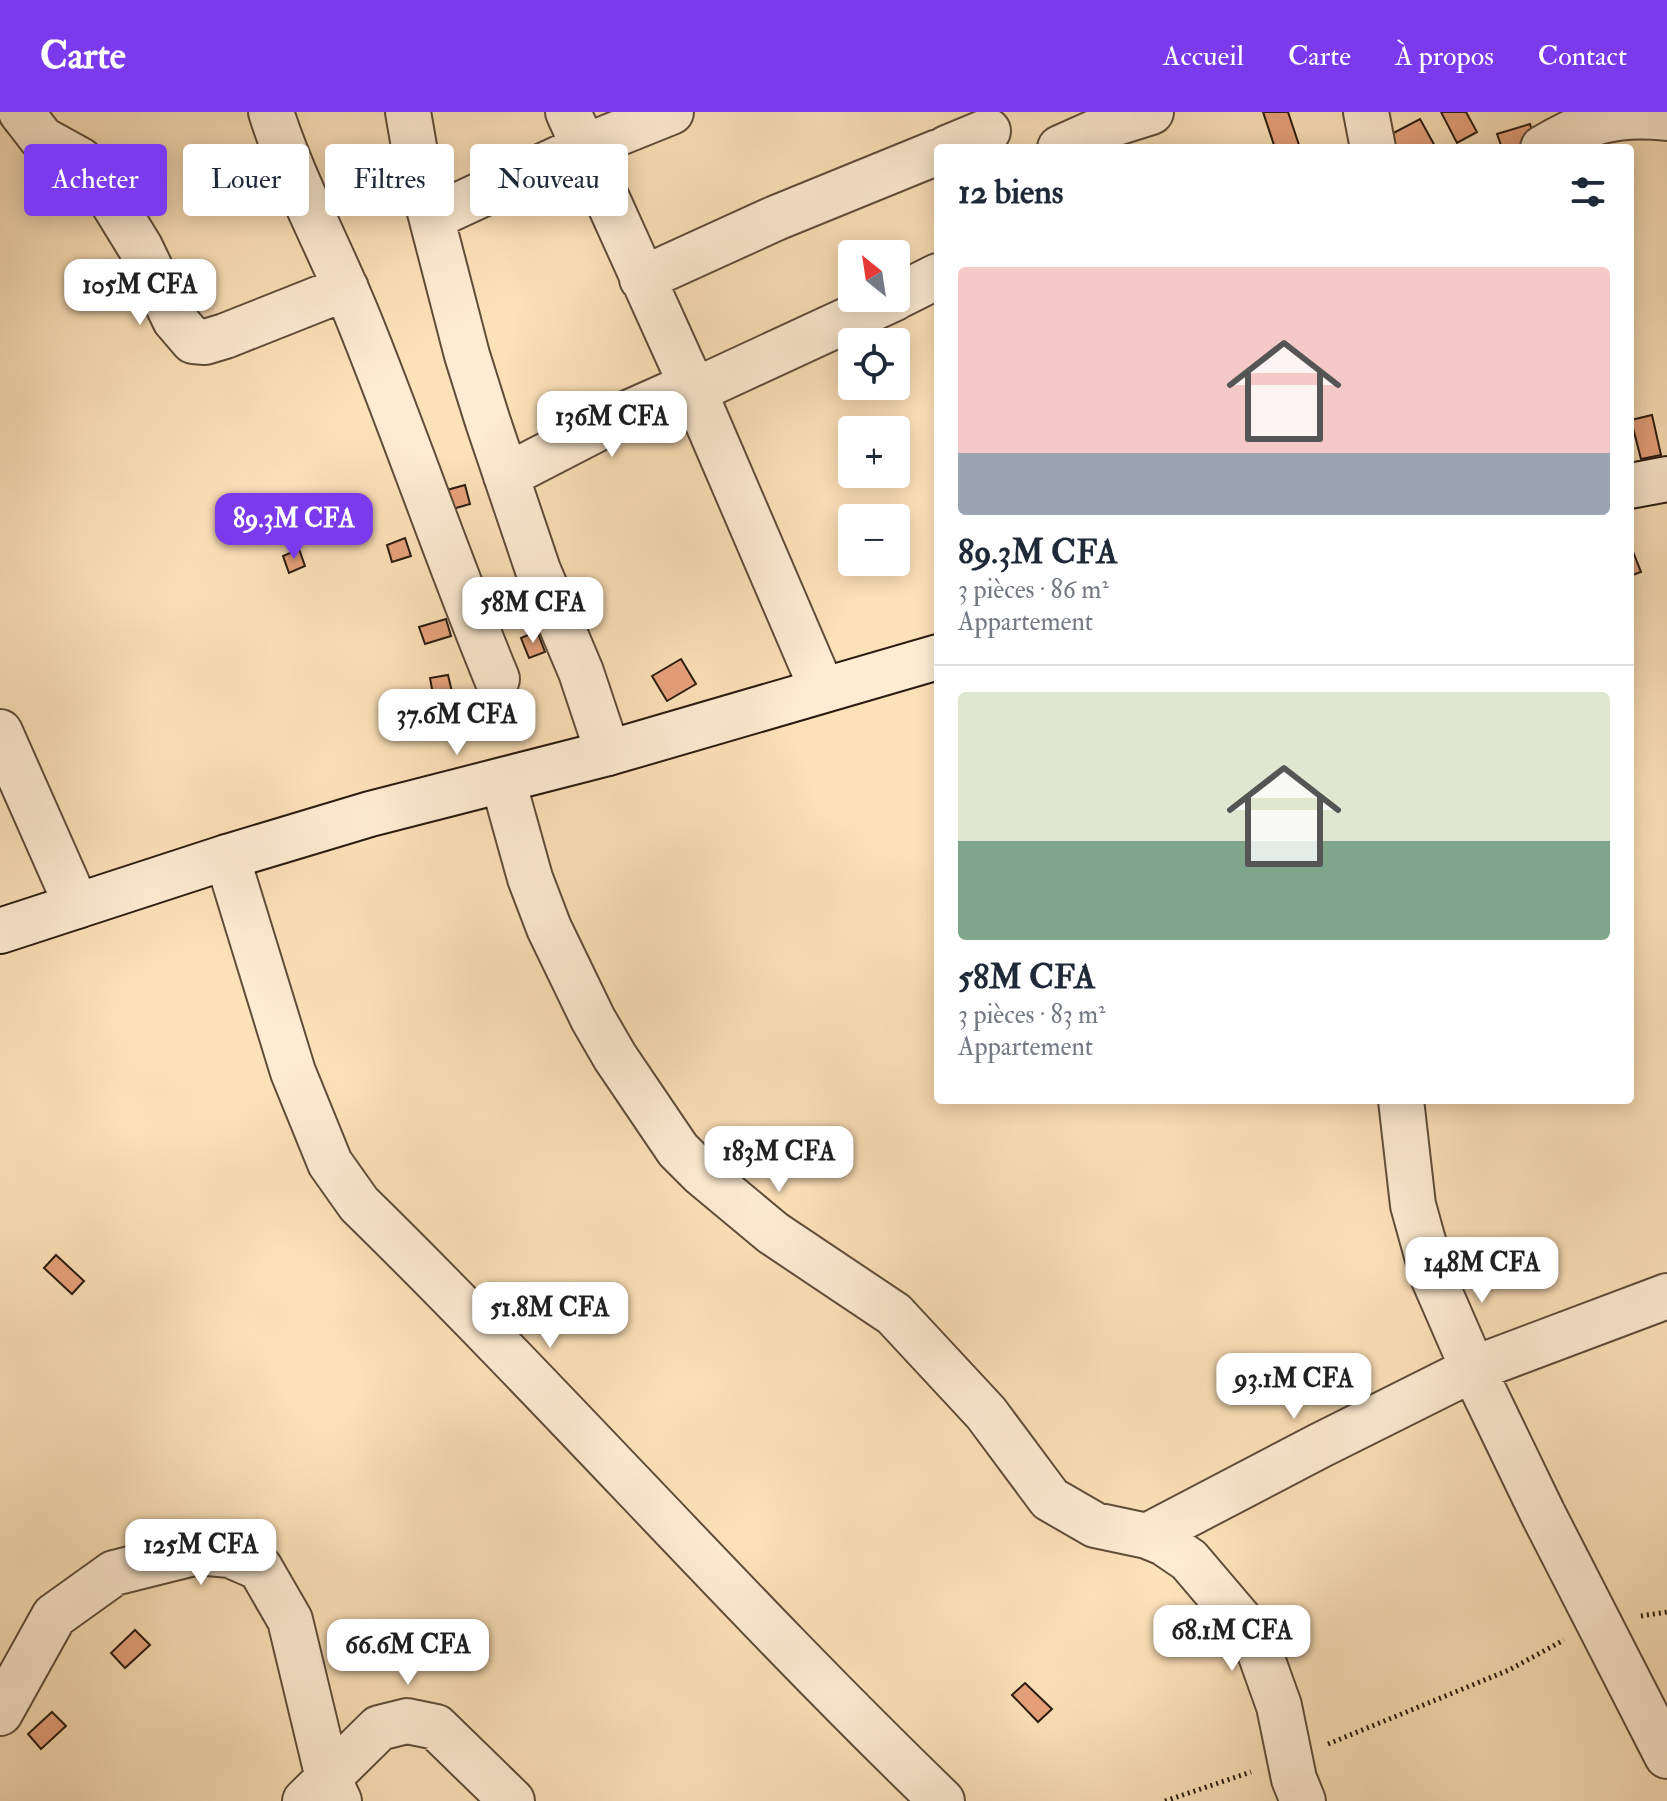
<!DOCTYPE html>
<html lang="fr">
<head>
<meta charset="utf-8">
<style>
  body { margin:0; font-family:"IM FELL Double Pica",serif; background:#f2f2f3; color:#1f2937; height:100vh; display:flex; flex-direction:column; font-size:30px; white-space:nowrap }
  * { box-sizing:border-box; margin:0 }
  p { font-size:26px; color:#747a83 }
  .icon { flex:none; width:44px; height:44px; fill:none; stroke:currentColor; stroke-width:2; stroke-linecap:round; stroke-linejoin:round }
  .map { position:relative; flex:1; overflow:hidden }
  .details { position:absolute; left:934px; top:32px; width:700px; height:960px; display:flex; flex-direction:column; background:#fff; border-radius:8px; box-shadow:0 4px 20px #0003 }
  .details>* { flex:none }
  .hud { position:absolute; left:24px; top:32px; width:760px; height:72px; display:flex; gap:16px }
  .needle { width:52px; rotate:330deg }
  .tools { position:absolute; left:838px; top:128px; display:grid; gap:16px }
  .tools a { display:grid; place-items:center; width:72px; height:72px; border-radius:8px; background:#fff; box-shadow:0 4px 20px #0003; font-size:40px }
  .price { position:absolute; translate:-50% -68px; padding:0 18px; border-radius:16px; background:#fff; color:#222; font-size:26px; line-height:52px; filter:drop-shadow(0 2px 4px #0008) }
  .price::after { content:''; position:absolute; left:50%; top:48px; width:24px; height:18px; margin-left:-12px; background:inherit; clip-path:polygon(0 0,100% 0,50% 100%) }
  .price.current { background:#7c3aed; color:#fff }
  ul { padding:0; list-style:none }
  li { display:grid; align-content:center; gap:16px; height:424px; padding:0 24px }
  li+li { border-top:2px solid #e0e1e3 }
  li span { display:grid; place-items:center; height:248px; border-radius:8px; color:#555 }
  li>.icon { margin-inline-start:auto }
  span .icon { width:144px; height:144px; fill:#fffc; stroke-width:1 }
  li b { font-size:34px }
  h2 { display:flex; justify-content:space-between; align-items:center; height:96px; padding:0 24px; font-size:34px }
  .tag { padding:0 28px; border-radius:8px; background:#fff; box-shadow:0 4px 20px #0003; font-size:28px; line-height:72px }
  .tag.current { background:#7c3aed; color:#fff }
  header { display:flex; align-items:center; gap:48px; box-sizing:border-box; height:112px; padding:0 40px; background:#7c3aed; color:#fff }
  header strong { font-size:38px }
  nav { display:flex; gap:44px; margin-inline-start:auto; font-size:28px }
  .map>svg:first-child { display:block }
  .building { fill:#e7a27b; stroke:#2a1c10; stroke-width:2 }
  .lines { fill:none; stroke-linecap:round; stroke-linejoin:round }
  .street-casing { stroke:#5f4d3a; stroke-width:48 }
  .secondary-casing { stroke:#2a1c10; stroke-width:48 }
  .path { stroke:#2a1c10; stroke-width:5; stroke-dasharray:2 4; stroke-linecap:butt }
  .street { stroke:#feecd2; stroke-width:44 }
  .secondary { stroke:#feecd2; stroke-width:44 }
</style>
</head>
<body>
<header>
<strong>Carte</strong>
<nav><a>Accueil</a><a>Carte</a><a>À propos</a><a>Contact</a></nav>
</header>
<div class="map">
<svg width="1667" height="1689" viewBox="0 0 1667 1689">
  <rect width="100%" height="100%" fill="#fde1b9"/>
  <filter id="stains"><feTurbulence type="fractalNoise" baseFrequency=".0025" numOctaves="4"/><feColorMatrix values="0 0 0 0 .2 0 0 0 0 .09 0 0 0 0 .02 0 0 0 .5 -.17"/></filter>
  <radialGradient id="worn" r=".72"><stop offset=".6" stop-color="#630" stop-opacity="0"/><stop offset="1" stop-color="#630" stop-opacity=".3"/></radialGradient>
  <path class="building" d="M1263,0H1288L1300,36H1275Z
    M1441,0H1466L1477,20L1457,31Z
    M1420,7L1436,36H1384L1380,28Z
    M1530,12L1537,36H1502L1497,22Z
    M1652,303L1661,343L1641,347L1631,308Z
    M465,373L470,392L442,400L436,381Z
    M405,426L411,444L392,450L387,433Z
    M1630,432L1641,460L1630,464Z
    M299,437L305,454L289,461L283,444Z
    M446,507L451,524L425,532L419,515Z
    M537,519L545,540L529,546L521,526Z
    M681,547L696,572L667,589L652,564Z
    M448,563L453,584L434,588L430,566Z
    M472,595L474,609L430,616L429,602Z
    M56,1143L84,1169L72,1182L44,1156Z
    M135,1518L150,1533L125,1556L111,1541Z
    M1025,1571L1052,1597L1038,1610L1012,1583Z
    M52,1600L66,1614L41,1637L28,1622Z"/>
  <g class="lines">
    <defs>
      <path id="street" d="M21,0L42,27L80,48L97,65L140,135L175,208L193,229L205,230L225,224L346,176
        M271,0C294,72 331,138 359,208C407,327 448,448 497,567
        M408,0L416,46L467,243L488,310L538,458L581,560L608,641
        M568,0L694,279L822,577
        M1366,0L1373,36
        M947,36L988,19
        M1060,36L1116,11L1151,0
        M1543,36C1587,10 1614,0 1667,6
        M433,105L584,35L671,0
        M642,167L776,106L938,40
        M896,185L938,164
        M694,279L895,186
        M506,364L628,301L691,273
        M0,620L77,794
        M503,669L530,766L549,816L593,907L615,945L678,1038L701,1061L773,1121L894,1202L986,1301L1050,1387L1095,1413L1147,1424L1164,1431L1189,1448L1240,1508L1259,1538L1279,1594L1294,1667L1303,1689
        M227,745L293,960L330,1051L359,1092C558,1287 742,1496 942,1689
        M1401,988L1413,1093L1433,1165L1473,1257L1543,1402L1667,1644
        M1147,1424L1319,1334L1473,1257L1667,1184
        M0,1601L54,1504L114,1461L198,1440L230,1443L260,1456L290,1508L328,1666L339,1689
        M305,1689L379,1616L407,1609L436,1615L512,1689"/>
      <path id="secondary" d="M1630,374L1667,367
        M0,819L227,745L370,702L608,641L938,545"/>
    </defs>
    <use href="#street" class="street-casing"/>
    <use href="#secondary" class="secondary-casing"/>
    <path class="path" d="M1641,1504L1667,1500
      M1328,1632L1509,1558L1564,1528
      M1165,1689L1251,1660"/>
    <use href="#street" class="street"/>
    <use href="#secondary" class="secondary"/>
  </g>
  <rect width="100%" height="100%" filter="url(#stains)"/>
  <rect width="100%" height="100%" fill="url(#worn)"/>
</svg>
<div class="tools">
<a><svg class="needle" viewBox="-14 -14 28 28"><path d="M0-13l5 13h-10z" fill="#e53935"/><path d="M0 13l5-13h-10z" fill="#747a83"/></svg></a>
<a><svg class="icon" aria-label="locate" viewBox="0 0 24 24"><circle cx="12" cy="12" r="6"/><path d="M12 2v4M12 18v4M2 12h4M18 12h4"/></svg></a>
<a>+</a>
<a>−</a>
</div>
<b class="price" style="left:140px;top:215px">105M CFA</b>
<b class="price" style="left:612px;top:347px">136M CFA</b>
<b class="price current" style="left:294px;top:449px">89.3M CFA</b>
<b class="price" style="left:533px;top:533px">58M CFA</b>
<b class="price" style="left:457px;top:645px">37.6M CFA</b>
<b class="price" style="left:779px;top:1082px">183M CFA</b>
<b class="price" style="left:1482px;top:1193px">148M CFA</b>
<b class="price" style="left:550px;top:1238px">51.8M CFA</b>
<b class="price" style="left:1294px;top:1309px">93.1M CFA</b>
<b class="price" style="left:201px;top:1475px">125M CFA</b>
<b class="price" style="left:1232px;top:1561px">68.1M CFA</b>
<b class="price" style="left:408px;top:1575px">66.6M CFA</b>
<div class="hud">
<a class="tag current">Acheter</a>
<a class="tag">Louer</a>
<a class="tag">Filtres</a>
<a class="tag">Nouveau</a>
</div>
<section class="details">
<h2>12 biens<svg class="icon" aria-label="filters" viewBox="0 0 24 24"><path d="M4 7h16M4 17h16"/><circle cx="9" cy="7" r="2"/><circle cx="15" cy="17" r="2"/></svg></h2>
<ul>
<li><span style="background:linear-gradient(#f6c9c9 75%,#9aa5b1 0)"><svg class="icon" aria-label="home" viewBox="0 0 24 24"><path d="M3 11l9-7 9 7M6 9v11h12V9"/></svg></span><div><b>89.3M CFA</b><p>3 pièces · 86 m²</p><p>Appartement</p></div></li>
<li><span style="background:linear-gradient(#dfe7d0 60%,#7fa58c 0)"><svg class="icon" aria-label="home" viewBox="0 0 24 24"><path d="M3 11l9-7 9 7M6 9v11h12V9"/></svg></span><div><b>58M CFA</b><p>3 pièces · 83 m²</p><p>Appartement</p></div></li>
</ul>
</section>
</div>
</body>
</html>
